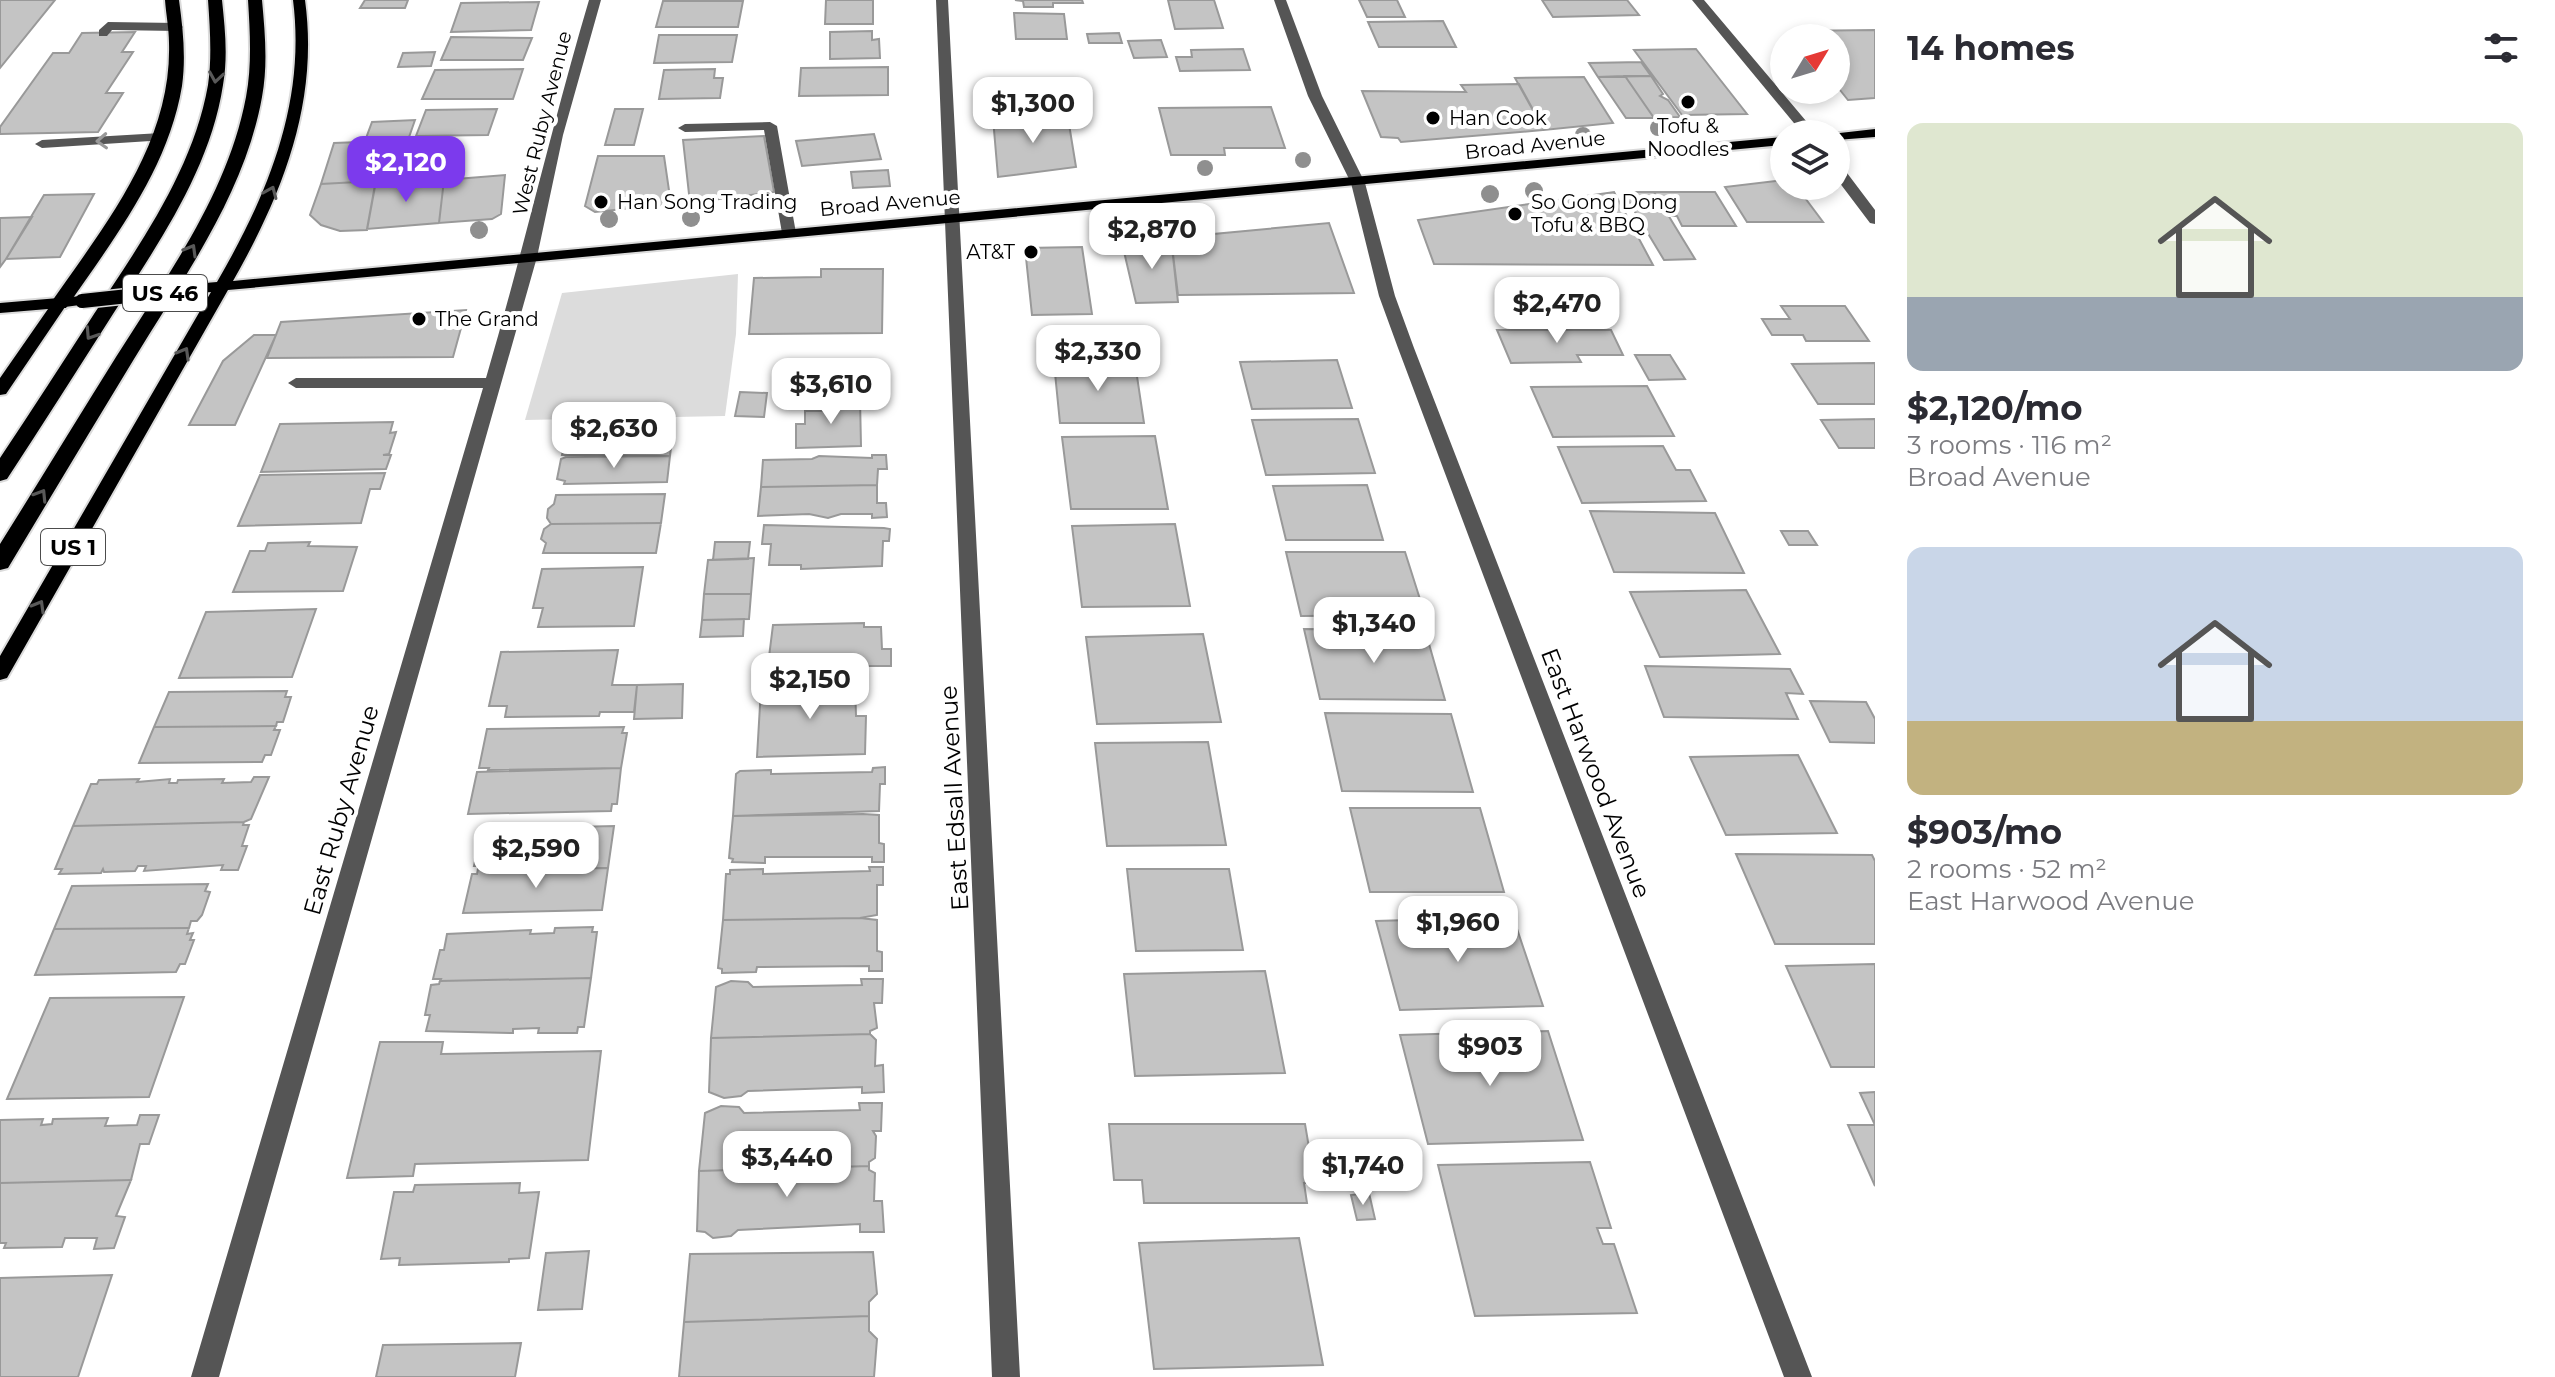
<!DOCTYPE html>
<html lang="en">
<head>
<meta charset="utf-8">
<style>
  body { margin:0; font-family:Montserrat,sans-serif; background:#f7f7f7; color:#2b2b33; height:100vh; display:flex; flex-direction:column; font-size:30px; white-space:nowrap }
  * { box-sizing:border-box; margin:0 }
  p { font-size:26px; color:#7c7c81 }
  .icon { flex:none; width:44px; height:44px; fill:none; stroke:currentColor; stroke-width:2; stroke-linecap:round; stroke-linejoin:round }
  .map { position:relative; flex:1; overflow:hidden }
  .drawer { display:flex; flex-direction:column; background:#fff; width:680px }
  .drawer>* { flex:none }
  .needle { width:52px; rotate:52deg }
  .tools { position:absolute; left:1770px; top:24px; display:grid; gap:16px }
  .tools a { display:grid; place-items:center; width:80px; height:80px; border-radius:50%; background:#fff; box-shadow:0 4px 12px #0003; font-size:40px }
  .price { position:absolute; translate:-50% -68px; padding:0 18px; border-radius:16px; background:#fff; color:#222; font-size:26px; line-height:52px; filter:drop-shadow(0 2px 4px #0008) }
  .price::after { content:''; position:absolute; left:50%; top:48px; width:24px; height:18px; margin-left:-12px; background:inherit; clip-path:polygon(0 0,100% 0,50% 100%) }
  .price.on { background:#7c3aed; color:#fff }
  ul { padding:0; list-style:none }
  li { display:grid; align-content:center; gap:16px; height:424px; padding:0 32px }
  li span { display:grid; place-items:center; height:248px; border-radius:16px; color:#555 }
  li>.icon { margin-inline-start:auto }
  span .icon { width:144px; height:144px; fill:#fffc; stroke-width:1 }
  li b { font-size:34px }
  h2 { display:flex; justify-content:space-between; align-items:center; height:96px; padding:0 32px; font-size:34px }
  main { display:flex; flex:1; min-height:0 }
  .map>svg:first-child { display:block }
  .green { fill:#dcdcdc }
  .building { fill:#c4c4c4; stroke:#999; stroke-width:2 }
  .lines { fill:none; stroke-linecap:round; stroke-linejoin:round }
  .major-casing { stroke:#dbdbdb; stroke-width:4 }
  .highway-casing { stroke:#dbdbdb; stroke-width:4 }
  .minor { fill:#555; fill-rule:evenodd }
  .major { fill:#000; fill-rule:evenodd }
  .highway { fill:#000; fill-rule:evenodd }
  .major-bridge-casing { stroke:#dbdbdb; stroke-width:17; stroke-linecap:butt }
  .major-bridge { stroke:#000; stroke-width:14 }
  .tree { fill:#8f8f8f }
  .oneway { stroke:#595959 }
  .oneway2 { stroke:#999 }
  .poi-dot { fill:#000; stroke:#fff; stroke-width:3 }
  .labels { text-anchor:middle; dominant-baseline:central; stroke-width:8; stroke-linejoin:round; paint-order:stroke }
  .far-poi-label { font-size:20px; fill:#000; stroke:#fff; text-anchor:start }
  .far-street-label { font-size:20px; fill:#000; stroke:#fff }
  .shield { fill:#fff; stroke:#4c4c4c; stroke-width:2 }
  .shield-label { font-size:22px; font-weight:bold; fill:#000 }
  .street-label { font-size:24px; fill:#000; stroke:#fff }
</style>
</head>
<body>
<main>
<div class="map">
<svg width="1875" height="1377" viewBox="0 0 1875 1377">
  <rect width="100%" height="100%" fill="#fff"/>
  <path class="green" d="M738,274L736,334L725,416L525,420L562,293Z"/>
  <path class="building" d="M0,0H55L0,68Z
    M365,0H408L405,8H360Z
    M826,0H873V24H825Z
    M1082,0L1083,3H1053V7H1024L1023,1L1015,0Z
    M1168,0H1214L1223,28L1175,29Z
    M1359,0H1397L1405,17H1367Z
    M1542,0H1627L1639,15L1553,17Z
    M663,1H743L738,27H656Z
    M539,2L531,30L451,32L461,3Z
    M1014,13L1064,14L1067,39H1016Z
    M1443,21L1456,47H1379L1368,22Z
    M1875,30V98L1848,100L1836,85V38H1798L1792,31Z
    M872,31V40L879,39L880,58L830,59V32Z
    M135,32L122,52H133L106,93H123L98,132L0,134V127L53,53H69L82,33Z
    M1119,33L1122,43H1089L1087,34Z
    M659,35H737L732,62L654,63Z
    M451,37L532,38L523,60H441Z
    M1161,40L1167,57L1134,58L1128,41Z
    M1243,49L1250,70L1180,71L1176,57H1192L1191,50Z
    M1696,49L1747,114L1682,115L1634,50Z
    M435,52L431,66L398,67L403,53Z
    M1641,62L1651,76L1598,77L1589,63Z
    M888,67V95L799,96L801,68Z
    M523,69L513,99H422L435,70Z
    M715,69L714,78H723L720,98L659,99L664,70Z
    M1625,76H1651L1663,94L1660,96L1668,100L1680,117L1654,118Z
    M1625,76L1654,118H1626L1598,77Z
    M1584,77L1613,123L1544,130L1515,78Z
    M1519,84L1544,130L1401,142L1398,138L1381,137L1362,91L1466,92L1461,85Z
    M1271,107L1285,148H1224L1225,155H1171L1159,108Z
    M497,109L488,135L416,136L426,110Z
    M615,109H643L634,145H605Z
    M993,118H1068L1076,167L998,177Z
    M415,120L408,140L365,141L372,122Z
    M874,134L881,159L802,166L796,141Z
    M764,136L774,192L690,203L683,140Z
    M387,141L376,181L321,184L334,143Z
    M598,156H664L671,204L595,212L585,206Z
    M888,170L890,186L853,188L851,172Z
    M505,175L501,214L492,219L439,223L444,180Z
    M444,180L439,223L367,229L375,185Z
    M1784,180V186H1796L1823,222H1747L1725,187Z
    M376,181L367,230L340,231L321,225L310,215L321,184Z
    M1614,192L1653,265L1434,264L1418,220Z
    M1623,192H1654L1695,259L1664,260Z
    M1654,192H1715L1736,226H1682L1677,216H1668Z
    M94,194L60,257L6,259L44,195Z
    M32,217L6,259L0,267V218Z
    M1329,223L1354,293L1178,295L1171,238Z
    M1171,238L1178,302L1136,303L1122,243Z
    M1082,247L1092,314L1032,315L1025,248Z
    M821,269H883L882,333L749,334L754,278L821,277Z
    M1781,306H1845L1869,341H1806L1803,335H1772L1762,319H1790Z
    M466,310L453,357L267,358L281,322Z
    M1497,330H1611L1623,355H1577L1581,362L1511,363Z
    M254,335H276L235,425H189L223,361Z
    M1635,355H1670L1685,379L1649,380Z
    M1337,360L1352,408L1252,409L1240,362Z
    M1054,363H1135L1144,423H1060Z
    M1875,363V404H1818L1792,364Z
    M1647,386L1674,436L1553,437L1531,387Z
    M740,392L767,393L764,417L735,416Z
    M860,399L861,446L796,448V424H805V411H822L823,400Z
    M1358,419L1375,473L1266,475L1252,420Z
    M1875,419V448H1839L1821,420Z
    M393,422L390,433L396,432L389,454L383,455H391L386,469L261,472L280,424Z
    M673,430L670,456L562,455L566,436L575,434V431Z
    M1155,436L1168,509H1071L1062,437Z
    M1663,446L1676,470H1690L1706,501L1582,503L1558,447Z
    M872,455H886L887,469H878L877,485L761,487L763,460L812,459L819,456L872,458Z
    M670,456L667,482L564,484L565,481L557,479L561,459L566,457Z
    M385,473L380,489H370L361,523L238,526L260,475Z
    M877,485V503H886L887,517L872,518V514H841L828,518L809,514L758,516L761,487Z
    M1367,485L1383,540H1286L1273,486Z
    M665,494L661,523L551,524L547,518L548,509L554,504L556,495Z
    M1590,511L1715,513L1744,573L1614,572Z
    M661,523L656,553H543L546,543L541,539L544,529L551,524Z
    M1175,524L1190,606L1082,607L1072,526Z
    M764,525L884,528L890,529L889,541H883L882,566L801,569V565H769L771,544H762Z
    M1781,531H1808L1817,545H1789Z
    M310,542L308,546L357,547L343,591L233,592L250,551H265L268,543Z
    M715,542H750L748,559L713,560Z
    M1286,552H1405L1425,615L1301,616Z
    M754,558L751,594H704L708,560Z
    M643,567L634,626L538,627L543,608H533L542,569Z
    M1746,590L1780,654L1660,657L1630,592Z
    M704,594H751L749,619L702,620Z
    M316,609L292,677L179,678L206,612Z
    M744,619L743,636L700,637L702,620Z
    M864,623V627H881L882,649H891V666H864V670L767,673L773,625Z
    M1304,629L1425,630L1445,700L1320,699Z
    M1203,634L1221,722L1097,724L1086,637Z
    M618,650L612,685H637L634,712H600L599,716L505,717L507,706H489L501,652Z
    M1645,666L1790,669L1803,694L1786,693L1798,719L1664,717Z
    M855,683L856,716H866L865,754L757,757L761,688H779V685Z
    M683,684L682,718L634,719L637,685Z
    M287,691L285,697H291L283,722H277L276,726L154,727L169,692Z
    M1810,701L1866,702L1875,719V743L1830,742Z
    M1325,713L1451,714L1473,792L1342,791Z
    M276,726L274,730H280L271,755H265L262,762L139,763L154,727Z
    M624,727L622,733H627L621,768L488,770L489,768H479L487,729Z
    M1208,742L1226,845L1107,846L1095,743Z
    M1798,755L1837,833L1726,835L1690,757Z
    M885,767V784H880L879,811L733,816L736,774L740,771L771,770V774L872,772L873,768Z
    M621,768L617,804H612L611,811L468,814L477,772Z
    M254,777H269L251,819L244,822L73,826L91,784H97L99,780L139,779L137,782L170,779L169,783H177L178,780L224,779L222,783L251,782Z
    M1350,808H1480L1504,892H1370Z
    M863,814L879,815V843L884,844V862H872V857H765V863L732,862L733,859L729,858L733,816Z
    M244,822L243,825H249L242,846H247L238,870H221L223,865L144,871L146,866H138L135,871L104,872L103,869L101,873L59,874L62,869H55L73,826Z
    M614,826L608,868L478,869L479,866H474L482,829Z
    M1736,854L1872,855L1875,861V944H1775Z
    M869,867H883V885H877V915L860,918L723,920L726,874H730V870L763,869V874L870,871Z
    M608,868L602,910L463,913L472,874H477L478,869Z
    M1127,869H1229L1243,950L1136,951Z
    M208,884L205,891L210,892L202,915L197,921H191L189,928L54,929L72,886Z
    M1513,917L1543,1006L1400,1010L1376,921Z
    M860,918L877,920V951L882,952V971H869V966L757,967L756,972L722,973V969L718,968L723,920Z
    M593,927L592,932H597L591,978L440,981L441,979H433L440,950H444L447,934L531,930L530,934L554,933L555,928Z
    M189,928L187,934L193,933L190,940H194L185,964H180L176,972L35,975L54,929Z
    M1875,964V1067H1831L1786,966Z
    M1265,971L1285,1073L1135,1076L1124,974Z
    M591,978L584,1027H578L577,1033H538L539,1028L513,1029V1033L426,1031L430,1015H425L431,985L439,984L440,981Z
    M861,979H883L882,1003H874L877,1028L870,1031V1034L711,1038L716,987L731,981L748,982L753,987L862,985Z
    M184,997L149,1097L7,1099L50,998Z
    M1548,1031L1583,1140L1428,1144L1400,1035Z
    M870,1034L876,1040L875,1066L883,1065L884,1092L862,1093V1087L748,1091L741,1096L724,1098L709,1092L711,1038Z
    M380,1042H443L441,1054L601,1051L588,1160L415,1164L413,1176L347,1178Z
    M1875,1092V1186L1848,1125H1875L1860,1093Z
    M859,1103H882L881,1131H873L876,1136L875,1158L869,1162V1166L699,1171L705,1113L721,1106L739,1107L744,1113L860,1110Z
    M140,1115H159L149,1144H140L131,1180L0,1183V1120L43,1119L41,1125L52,1124L53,1119L108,1118L105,1126L137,1125Z
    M1109,1124H1305L1315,1183H1304L1307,1203H1144L1142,1180H1114Z
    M1590,1162L1611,1228H1597L1603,1244H1614L1637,1313L1475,1316L1438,1165Z
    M869,1166V1170L875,1173L874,1201H882L884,1232H860V1224L738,1230L731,1236L713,1238L705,1232L697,1231L699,1171Z
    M131,1180L116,1216L125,1217L114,1248L94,1249L97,1238H65L62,1247L4,1248L6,1243H0V1183Z
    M520,1183L519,1193L539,1192L529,1258L509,1259V1262L399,1265L400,1258L381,1259L394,1192H413L415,1185Z
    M1369,1193L1375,1219L1357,1220L1351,1195Z
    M1299,1238L1323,1365L1154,1369L1139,1243Z
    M589,1251L582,1309L538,1310L546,1253Z
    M873,1252L877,1294L869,1302V1316L684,1322L690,1254Z
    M112,1275L78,1377H0V1278Z
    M869,1316V1331L877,1339L874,1377H679L684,1322Z
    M521,1343L515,1377H376L383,1345Z"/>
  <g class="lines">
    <defs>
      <path id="major" d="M293,0H305C319,102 283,193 233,281L1784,137V145L228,290L7,678L0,680V656L211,292L193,294L185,289L193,284L217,282C268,194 306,103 293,0Z
        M1875,129V137L1836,140V134H1831Z
        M82,296L87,298V304L65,307L6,394L0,395V378L48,309L0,313V303Z"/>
      <path id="highway" d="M165,0H179C183,29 186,57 182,86C168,170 113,240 66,308H52L50,304C104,226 172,144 169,43C169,29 166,14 165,0Z
        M208,0H222C225,29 228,56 223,85C210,170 158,244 113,314C78,369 43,424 7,479L0,481V458C32,410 63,362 94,314C140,244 193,170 208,85C212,57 210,29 208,0Z
        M248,0H262C265,33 268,65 262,97C245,193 184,277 134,359C92,428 50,498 8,568L0,570V544C39,482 77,419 116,357C167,276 228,193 246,97C252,65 250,33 248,0Z"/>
    </defs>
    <use href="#major" class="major-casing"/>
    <use href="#highway" class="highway-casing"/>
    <path class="minor" d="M589,0H601L563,135L537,257L219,1377H191L483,388H296L288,383L296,378H486C523,252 552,125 589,0Z
      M936,0H948L1020,1377H992Z
      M1274,0H1286L1322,96L1365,183L1395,296L1414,348L1812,1377H1784L1398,348L1379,296L1351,183L1308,96Z
      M1692,0H1704L1817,134H1803Z
      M108,22L177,23L183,27L177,31L112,30L107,36H99V30Z
      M770,122L777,126L796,233L789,237L782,233L764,130L685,132L678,128L685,124Z
      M161,133L166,134V140L42,148L35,144L42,140Z
      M1836,164L1841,165L1875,210V224L1870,223L1836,178Z"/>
    <use href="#major" class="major"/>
    <use href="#highway" class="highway"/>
    <defs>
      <path id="major-bridge" d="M82,301L193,289"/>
    </defs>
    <use href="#major-bridge" class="major-bridge-casing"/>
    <use href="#major-bridge" class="major-bridge"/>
  </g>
  <g class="tree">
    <circle cx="1658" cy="128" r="8"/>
    <circle cx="1583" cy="135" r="8"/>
    <circle cx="1303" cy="160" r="8"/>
    <circle cx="1205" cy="168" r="8"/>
    <circle cx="1534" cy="191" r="9"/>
    <circle cx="1490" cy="194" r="9"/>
    <circle cx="691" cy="218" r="9"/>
    <circle cx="609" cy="219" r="9"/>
    <circle cx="479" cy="230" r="9"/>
  </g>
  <defs><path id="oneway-chevron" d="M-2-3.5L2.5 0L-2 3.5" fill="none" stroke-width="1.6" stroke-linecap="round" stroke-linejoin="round" transform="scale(2)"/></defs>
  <g class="oneway">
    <use href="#oneway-chevron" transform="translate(216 77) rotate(99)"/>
    <use href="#oneway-chevron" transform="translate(271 192) rotate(-67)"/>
    <use href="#oneway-chevron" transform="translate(191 250) rotate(-60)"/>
    <use href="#oneway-chevron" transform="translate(91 334) rotate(123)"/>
    <use href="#oneway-chevron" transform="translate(184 353) rotate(-60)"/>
    <use href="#oneway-chevron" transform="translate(41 495) rotate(-58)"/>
    <use href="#oneway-chevron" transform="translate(39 606) rotate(-60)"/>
  </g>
  <use class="oneway2" href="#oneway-chevron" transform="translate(102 141) rotate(177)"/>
  <g class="poi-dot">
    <circle cx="1688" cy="102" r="8"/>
    <circle cx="1433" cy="118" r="8"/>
    <circle cx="601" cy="202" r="8"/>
    <circle cx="1515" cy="214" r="8"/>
    <circle cx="1031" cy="252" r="8"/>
    <circle cx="419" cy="319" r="8"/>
  </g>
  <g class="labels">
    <g class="far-poi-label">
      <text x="1449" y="118">Han Cook</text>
      <text x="1688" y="126" text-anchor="middle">Tofu &amp;<tspan x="1688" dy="23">Noodles</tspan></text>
      <text x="617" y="202">Han Song Trading</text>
      <text x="1531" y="202">So Gong Dong<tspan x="1531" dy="23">Tofu &amp; BBQ</tspan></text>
      <text x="1015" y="252" text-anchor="end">AT&amp;T</text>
      <text x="435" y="319">The Grand</text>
    </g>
    <g class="far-street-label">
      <text transform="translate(542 123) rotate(-76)">West Ruby Avenue</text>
      <text transform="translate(1535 145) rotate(-6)">Broad Avenue</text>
      <text transform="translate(890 203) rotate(-5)">Broad Avenue</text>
    </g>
    <g class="shield">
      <rect x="123" y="275" width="84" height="36" rx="6"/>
      <rect x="41" y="529" width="64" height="36" rx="6"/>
    </g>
    <g class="shield-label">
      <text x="165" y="293">US 46</text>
      <text x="73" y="547">US 1</text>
    </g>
    <g class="street-label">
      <text transform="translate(1596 773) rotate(69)">East Harwood Avenue</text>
      <text transform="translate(954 798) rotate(-93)">East Edsall Avenue</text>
      <text transform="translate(341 810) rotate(-74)">East Ruby Avenue</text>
    </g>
  </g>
</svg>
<div class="tools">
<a><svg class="needle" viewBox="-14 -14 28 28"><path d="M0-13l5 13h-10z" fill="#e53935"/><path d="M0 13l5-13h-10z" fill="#7c7c81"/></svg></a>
<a><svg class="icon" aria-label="layers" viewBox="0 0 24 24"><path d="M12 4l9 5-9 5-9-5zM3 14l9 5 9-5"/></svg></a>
</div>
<b class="price" style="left:1033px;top:145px">$1,300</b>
<b class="price on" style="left:406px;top:204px">$2,120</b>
<b class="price" style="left:1152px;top:271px">$2,870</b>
<b class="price" style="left:1557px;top:345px">$2,470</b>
<b class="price" style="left:1098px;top:393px">$2,330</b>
<b class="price" style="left:831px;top:426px">$3,610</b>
<b class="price" style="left:614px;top:470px">$2,630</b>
<b class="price" style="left:1374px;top:665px">$1,340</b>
<b class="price" style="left:810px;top:721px">$2,150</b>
<b class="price" style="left:536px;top:890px">$2,590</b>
<b class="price" style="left:1458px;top:964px">$1,960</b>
<b class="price" style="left:1490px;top:1088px">$903</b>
<b class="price" style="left:787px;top:1199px">$3,440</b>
<b class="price" style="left:1363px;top:1207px">$1,740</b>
</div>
<section class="drawer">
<h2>14 homes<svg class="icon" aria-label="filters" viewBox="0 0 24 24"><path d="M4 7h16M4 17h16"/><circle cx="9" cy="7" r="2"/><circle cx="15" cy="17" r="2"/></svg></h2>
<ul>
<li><span style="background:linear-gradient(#dfe7d0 70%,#9aa5b1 0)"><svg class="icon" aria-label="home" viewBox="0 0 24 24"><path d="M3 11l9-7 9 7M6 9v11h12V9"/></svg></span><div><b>$2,120/mo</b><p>3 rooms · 116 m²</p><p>Broad Avenue</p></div></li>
<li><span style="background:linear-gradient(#c9d6e8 70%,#c2b280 0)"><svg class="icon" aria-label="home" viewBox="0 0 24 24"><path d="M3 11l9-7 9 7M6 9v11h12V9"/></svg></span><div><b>$903/mo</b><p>2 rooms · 52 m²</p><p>East Harwood Avenue</p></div></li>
</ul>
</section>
</main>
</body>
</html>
